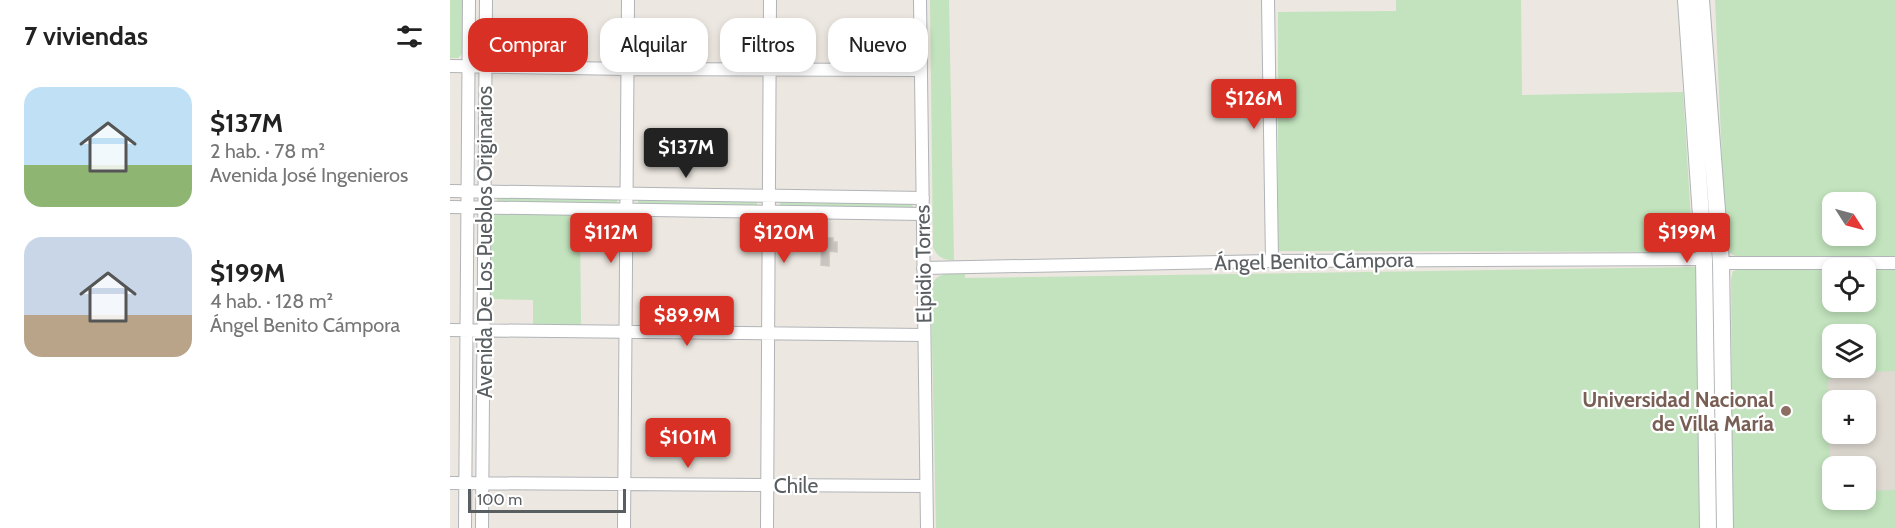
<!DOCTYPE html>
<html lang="es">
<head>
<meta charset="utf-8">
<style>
  body { margin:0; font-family:Cabin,sans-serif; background:#f2f2f2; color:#222; height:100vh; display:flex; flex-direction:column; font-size:22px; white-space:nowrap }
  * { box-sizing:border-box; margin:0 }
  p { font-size:20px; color:#767676 }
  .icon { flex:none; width:33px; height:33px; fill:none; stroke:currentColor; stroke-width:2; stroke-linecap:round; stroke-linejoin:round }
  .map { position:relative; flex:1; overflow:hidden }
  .side { display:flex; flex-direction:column; background:#fff; width:450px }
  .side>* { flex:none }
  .banner { position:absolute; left:18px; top:18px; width:570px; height:54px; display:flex; gap:12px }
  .needle { width:39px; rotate:126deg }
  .buttons { position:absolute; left:1372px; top:192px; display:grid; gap:12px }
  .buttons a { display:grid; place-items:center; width:54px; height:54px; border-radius:12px; background:#fff; box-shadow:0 3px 9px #0003; font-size:30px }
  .scale { position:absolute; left:18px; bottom:15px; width:158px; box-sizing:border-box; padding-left:6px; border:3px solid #595e61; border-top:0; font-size:16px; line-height:21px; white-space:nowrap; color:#595e61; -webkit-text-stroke:4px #fff; paint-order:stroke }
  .price { position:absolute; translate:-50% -51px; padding:0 14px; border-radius:6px; background:#d93025; color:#fff; font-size:20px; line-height:39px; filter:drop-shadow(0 2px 3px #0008) }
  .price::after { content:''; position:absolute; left:50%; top:36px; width:18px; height:14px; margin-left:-9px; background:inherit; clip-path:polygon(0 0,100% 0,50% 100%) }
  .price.selected { background:#222; color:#fff }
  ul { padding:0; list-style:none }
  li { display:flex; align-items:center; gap:18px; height:150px; padding:0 24px }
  li span { display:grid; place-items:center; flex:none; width:168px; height:120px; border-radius:18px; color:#555 }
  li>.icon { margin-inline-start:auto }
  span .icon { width:72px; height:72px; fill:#fffc; stroke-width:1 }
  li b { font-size:26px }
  h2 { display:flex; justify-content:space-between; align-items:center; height:72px; padding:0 24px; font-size:26px }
  .pill { padding:0 21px; border-radius:18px; background:#fff; box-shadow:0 3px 9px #0003; font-size:21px; line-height:54px }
  .pill.selected { background:#d93025; color:#fff }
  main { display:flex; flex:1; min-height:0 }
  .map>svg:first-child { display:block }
  .education { fill:#ded9d1; fill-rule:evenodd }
  .green { fill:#c2e3bd; fill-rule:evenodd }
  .building { fill:#c9c4bf; stroke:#d0c8bf; stroke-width:1.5 }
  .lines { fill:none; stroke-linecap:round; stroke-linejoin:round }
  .street-casing { stroke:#b1b4b8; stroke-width:14 }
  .secondary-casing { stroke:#b0b5b8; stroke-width:18 }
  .street { stroke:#fff; stroke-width:12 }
  .secondary { stroke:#fff; stroke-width:16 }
  .education-dot { fill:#8d6e63; stroke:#fff; stroke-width:2 }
  .labels { text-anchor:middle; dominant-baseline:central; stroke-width:4.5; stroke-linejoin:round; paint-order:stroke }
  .street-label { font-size:21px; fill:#595e61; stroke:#fff }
  .education-label { font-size:21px; font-weight:bold; fill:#785e54; stroke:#fff; text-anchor:end }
</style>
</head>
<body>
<main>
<section class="side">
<h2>7 viviendas<svg class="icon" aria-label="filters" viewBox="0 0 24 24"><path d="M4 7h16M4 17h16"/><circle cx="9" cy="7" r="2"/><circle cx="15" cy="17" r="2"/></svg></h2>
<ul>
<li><span style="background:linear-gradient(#bfe0f5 65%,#8fb573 0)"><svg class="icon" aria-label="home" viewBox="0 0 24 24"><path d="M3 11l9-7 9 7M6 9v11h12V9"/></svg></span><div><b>$137M</b><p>2 hab. · 78 m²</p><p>Avenida José Ingenieros</p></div></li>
<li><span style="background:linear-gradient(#c9d6e8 65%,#b9a48a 0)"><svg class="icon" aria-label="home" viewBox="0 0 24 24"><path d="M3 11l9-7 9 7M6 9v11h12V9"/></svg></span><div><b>$199M</b><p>4 hab. · 128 m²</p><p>Ángel Benito Cámpora</p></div></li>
</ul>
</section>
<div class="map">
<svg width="1445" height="528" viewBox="0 0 1445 528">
  <rect width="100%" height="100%" fill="#ece7e0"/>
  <path class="education" d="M1445,275V528H1290L1383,302H1416ZM1383,334H1416V368H1383ZM1383,400H1416V434H1383ZM1383,466H1416V500H1383Z"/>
  <path class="green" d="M0,0H14V52L8,58H0Z
    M480,0H499L504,260C493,260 487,257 483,247Z
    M946,0H1071L1072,95L1233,92L1243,252L828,251V12L946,11Z
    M1265,0H1445V258L1287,257L1276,251ZM1383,202H1416V236H1383Z
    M47,198L167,199V204L47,202Z
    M188,200L307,201V206L188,204Z
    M332,201L461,203L463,206L462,209L331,207L330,203Z
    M44,212L130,214L131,326L83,325V300L40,299V218Z
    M1246,267L1250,528H486L481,293C482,271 498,274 515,274V278Z
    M1445,268V371L1396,373L1378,380L1379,427H1383V436H1379L1380,484L1383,486V500H1416V491L1445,490V528H1283L1281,279L1283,271L1291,269ZM1383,268H1416V302H1383ZM1383,334H1416V368H1383Z"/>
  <path class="building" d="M372,238H383V242H387V252L379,251V266L371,265Z"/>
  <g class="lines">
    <defs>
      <path id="street" d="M470,0L477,528
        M818,0L822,261
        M0,66L178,69L471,70
        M0,191L473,198
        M0,207L473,214
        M1271,263H1445
        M473,268L822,261L1254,259
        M0,330L474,335
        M0,483L476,486
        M15,528L19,0
        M32,528L36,0
        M174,528L178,0
        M317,528L320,0"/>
      <path id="secondary" d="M1236,0L1254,259L1258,528
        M1251,0L1271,263L1275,528"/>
    </defs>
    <use href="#street" class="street-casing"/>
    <use href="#secondary" class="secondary-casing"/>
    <use href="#street" class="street"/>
    <use href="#secondary" class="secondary"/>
  </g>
  <circle class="education-dot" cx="1336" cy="411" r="6"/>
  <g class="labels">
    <g class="street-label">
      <text transform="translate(34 242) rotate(-90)">Avenida De Los Pueblos Originarios</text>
      <text transform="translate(864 261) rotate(-1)">Ángel Benito Cámpora</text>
      <text transform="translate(473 264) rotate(-91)">Elpidio Torres</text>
      <text x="346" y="485">Chile</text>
    </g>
    <g class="education-label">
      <text x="1324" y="399">Universidad Nacional<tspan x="1324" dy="24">de Villa María</tspan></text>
    </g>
  </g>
</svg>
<div class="buttons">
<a><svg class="needle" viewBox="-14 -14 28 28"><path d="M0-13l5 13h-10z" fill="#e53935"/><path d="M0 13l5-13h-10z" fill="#767676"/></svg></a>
<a><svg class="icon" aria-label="locate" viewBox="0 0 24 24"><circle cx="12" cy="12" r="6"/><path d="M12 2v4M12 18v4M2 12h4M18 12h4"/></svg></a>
<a><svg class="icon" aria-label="layers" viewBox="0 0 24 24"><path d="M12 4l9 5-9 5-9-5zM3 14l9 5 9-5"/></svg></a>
<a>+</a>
<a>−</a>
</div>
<div class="scale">100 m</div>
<b class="price" style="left:804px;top:130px">$126M</b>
<b class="price selected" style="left:236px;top:179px">$137M</b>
<b class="price" style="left:161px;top:264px">$112M</b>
<b class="price" style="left:334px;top:264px">$120M</b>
<b class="price" style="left:1237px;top:264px">$199M</b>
<b class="price" style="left:237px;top:347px">$89.9M</b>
<b class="price" style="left:238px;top:469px">$101M</b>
<div class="banner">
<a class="pill selected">Comprar</a>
<a class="pill">Alquilar</a>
<a class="pill">Filtros</a>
<a class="pill">Nuevo</a>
</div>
</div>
</main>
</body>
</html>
